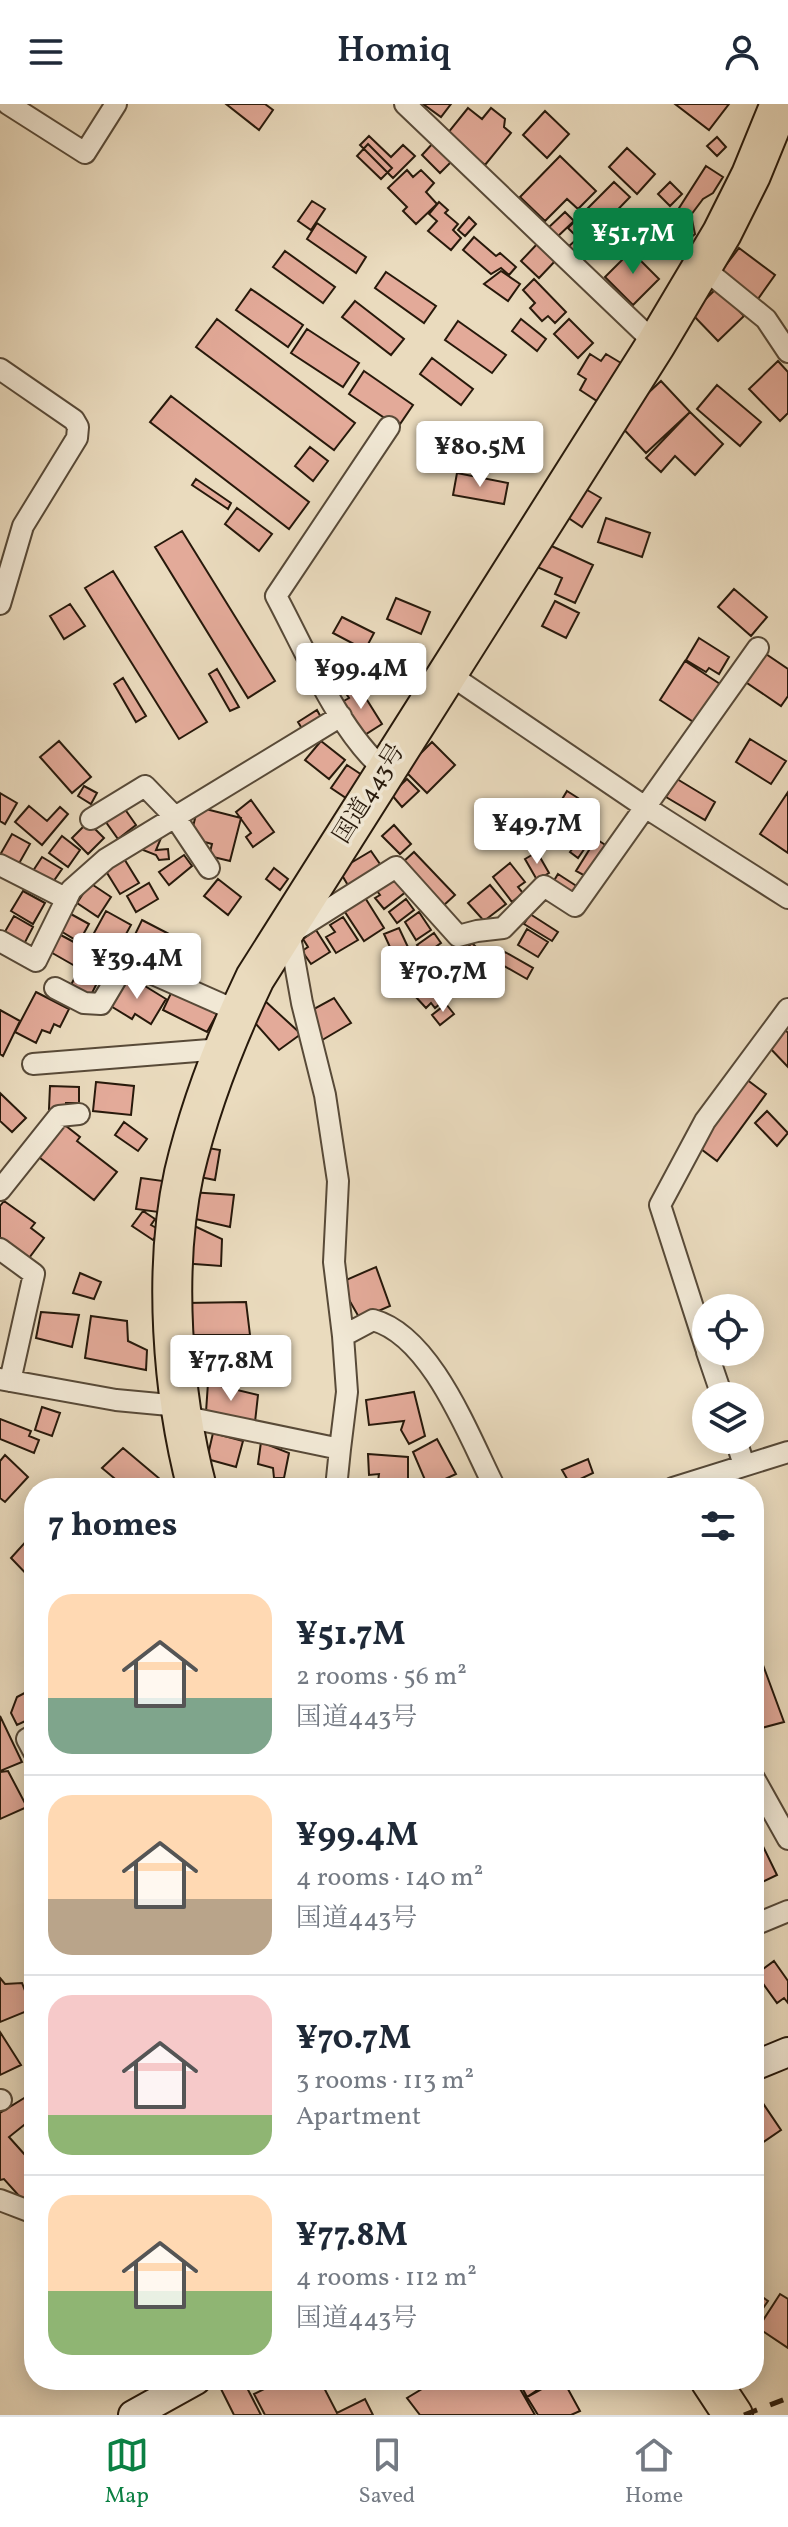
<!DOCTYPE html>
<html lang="en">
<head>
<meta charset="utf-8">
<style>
  body { margin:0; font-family:Vollkorn,"Noto Serif JP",serif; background:#f6f6f7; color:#1f2937; height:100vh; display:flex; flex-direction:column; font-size:30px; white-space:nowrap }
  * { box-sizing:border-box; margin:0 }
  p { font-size:26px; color:#747a83 }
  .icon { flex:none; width:44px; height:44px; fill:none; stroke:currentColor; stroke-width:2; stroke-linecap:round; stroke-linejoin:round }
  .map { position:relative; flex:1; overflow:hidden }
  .details { position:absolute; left:24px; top:1374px; width:740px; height:912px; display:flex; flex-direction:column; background:#fff; border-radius:32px; box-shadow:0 4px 20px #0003 }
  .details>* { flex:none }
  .controls { position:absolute; left:692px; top:1190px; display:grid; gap:16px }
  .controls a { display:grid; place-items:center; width:72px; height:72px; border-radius:50%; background:#fff; box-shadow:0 4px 20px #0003; font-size:40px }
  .price { position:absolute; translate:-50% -68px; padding:0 18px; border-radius:8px; background:#fff; color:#222; font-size:26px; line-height:52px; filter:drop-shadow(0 2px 4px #0008) }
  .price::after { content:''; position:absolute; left:50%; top:48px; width:24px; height:18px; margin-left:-12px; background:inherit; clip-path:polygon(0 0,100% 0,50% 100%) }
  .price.selected { background:#0b8043; color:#fff }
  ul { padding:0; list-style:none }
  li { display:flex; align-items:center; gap:24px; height:200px; padding:0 24px }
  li+li { border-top:2px solid #e0e1e3 }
  li span { display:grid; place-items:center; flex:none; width:224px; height:160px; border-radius:24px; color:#555 }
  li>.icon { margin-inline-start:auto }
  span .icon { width:96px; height:96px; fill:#fffc; stroke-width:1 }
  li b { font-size:34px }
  h2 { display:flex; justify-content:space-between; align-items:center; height:96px; padding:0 24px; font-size:34px }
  header { display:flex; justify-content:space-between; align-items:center; height:104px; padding:0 24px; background:#fff; font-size:36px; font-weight:600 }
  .tabs { display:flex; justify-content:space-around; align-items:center; height:112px; border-top:2px solid #e0e1e3; background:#fff; font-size:22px; color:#747a83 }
  .tabs a { display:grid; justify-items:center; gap:4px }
  .tabs .selected { color:#0b8043 }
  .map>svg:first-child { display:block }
  .building { fill:#e3aa99; stroke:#27190b; stroke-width:2 }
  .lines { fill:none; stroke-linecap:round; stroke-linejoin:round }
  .street-casing { stroke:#584a38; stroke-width:24 }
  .secondary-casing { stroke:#27190b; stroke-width:32 }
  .highway-casing { stroke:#27190b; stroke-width:42 }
  .street { stroke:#f1e8d5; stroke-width:20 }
  .secondary { stroke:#f1e8d5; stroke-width:28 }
  .highway { stroke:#eadbbe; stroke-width:38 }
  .rail { stroke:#27190b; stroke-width:5; stroke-dasharray:14 14; stroke-linecap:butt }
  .labels { text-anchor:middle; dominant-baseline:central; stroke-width:7; stroke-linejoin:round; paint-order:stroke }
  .street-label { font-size:24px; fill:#27190b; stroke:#f1e8d5 }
</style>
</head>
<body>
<header><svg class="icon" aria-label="menu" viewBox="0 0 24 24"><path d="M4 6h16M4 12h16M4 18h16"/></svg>Homiq<svg class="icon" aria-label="person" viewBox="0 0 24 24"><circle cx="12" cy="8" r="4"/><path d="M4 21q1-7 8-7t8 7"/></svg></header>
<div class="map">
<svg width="788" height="2311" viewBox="0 0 788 2311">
  <rect width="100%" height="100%" fill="#eadbbe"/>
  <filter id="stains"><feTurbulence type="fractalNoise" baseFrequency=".0025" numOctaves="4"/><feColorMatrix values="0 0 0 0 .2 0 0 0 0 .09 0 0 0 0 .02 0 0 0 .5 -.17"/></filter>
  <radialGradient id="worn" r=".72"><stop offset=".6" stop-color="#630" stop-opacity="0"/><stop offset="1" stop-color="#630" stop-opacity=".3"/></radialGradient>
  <path class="building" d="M226,0H265L273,6L259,26Z
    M423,0H451L441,13Z
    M675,0H729L709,26Z
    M468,4L482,15L491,4L505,15L504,23L511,29L485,61L447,30Z
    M545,7L569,30L547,54L523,31Z
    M369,32L391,53L403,41L415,52L393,74L360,41Z
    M717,33L726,43L717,52L707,42Z
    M434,38L453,56L440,69L422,51Z
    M368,40L392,64L381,75L357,52Z
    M627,44L655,70L637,90L609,63Z
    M560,52L596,87L578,105L567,95L545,117L520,93Z
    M706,62L723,73L713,89L703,95L691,111L695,130L679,143L665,126Z
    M407,66L413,73L421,66L434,79L426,88L437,100L416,120L403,107L407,103L388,84Z
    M614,78L630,93L596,128L602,134L581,156L568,143L578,134L568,124Z
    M670,78L682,90L670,102L658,90Z
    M312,97L325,105L311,126L298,117Z
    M439,98L448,106L445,109L458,120L453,126L461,134L451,146L428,127L437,117L429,110Z
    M565,108L574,117L556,134L547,125Z
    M469,113L476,120L465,132L458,126Z
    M317,119L366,153L356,169L307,135Z
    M474,133L496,152L500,149L516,163L509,171L501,164L491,170L463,146Z
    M539,138L557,155L539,174L521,157Z
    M639,139L648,148L640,156L659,175L633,201L605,173Z
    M739,144L775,171L753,202L716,174Z
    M285,147L335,183L323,199L273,163Z
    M501,167L520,180L508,197L484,180Z
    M386,168L436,202L424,219L375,184Z
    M534,175L566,208L555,219L548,212L542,217L530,204L535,199L523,186Z
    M717,184L744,212L718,237L691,209Z
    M251,185L303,221L288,243L236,206Z
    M355,197L404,235L391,251L342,213Z
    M217,215L355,319L334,346L196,243Z
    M521,215L546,235L537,247L512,227Z
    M569,215L593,239L578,254L554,230Z
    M458,217L506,251L492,269L445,236Z
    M307,225L359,259L343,283L291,249Z
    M590,250L601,257L606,250L621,259L597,297L580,286L586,275L578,270Z
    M432,254L473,285L461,301L420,270Z
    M778,257L788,268V309L780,317L749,285Z
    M364,267L413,301L398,323L349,290Z
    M661,277L690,308L646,349L617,318Z
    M717,281L761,318L740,342L697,305Z
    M171,292L309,398L289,425L150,318Z
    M690,308L723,340L695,371L675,352L661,368L646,354Z
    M310,343L328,357L313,377L295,362Z
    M457,369L508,379L504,400L453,391Z
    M196,375L231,399L228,405L192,381Z
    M582,383L601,394L582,423L564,411Z
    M237,404L272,430L259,447L225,420Z
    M606,414L650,429L642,453L598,438Z
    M182,427L275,577L248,594L155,443Z
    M545,439L593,461L575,499L555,490L562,474L535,462Z
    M113,467L207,618L179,635L85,484Z
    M734,485L767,513L751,532L718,503Z
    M396,494L430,508L421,530L387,515Z
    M555,497L579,509L566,534L542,522Z
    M70,500L85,522L64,535L50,512Z
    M342,513L374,529L365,546L333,529Z
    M699,534L729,553L719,570L709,564L706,568L686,556Z
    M347,547L354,558L349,561L358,577L345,584L332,556Z
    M763,548L788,565V592L781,602L744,577Z
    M685,557L720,580L695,619L660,596Z
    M217,565L239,603L230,607L209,570Z
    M123,574L146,612L136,618L114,580Z
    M357,580L382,620L363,632L342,598L349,594L345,588Z
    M317,606L323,617L304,628L298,618Z
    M750,635L786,657L771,680L736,658Z
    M59,637L91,673L72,689L40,653Z
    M321,637L345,656L329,675L305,656Z
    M432,638L455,661L427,689L404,666Z
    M347,661L362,671L346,694L331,684Z
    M407,675L419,687L402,703L391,690Z
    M677,675L715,698L705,716L666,693Z
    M84,682L97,689L91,700L78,692Z
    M567,687L578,694L553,736L542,729Z
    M788,688V749L760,730Z
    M0,689L17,699L5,720L0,717Z
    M251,696L274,728L253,743L246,733L251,729L236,708Z
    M122,701L136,721L118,735L103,714Z
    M29,702L47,717L60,703L68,710L42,741L15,718Z
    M198,703L241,714L230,757L209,752L212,740L190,734Z
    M88,718L104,734L88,750L72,734Z
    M394,721L411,740L400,750L382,732Z
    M572,726L584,734L580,740L585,744L578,754L570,748L573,744L565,737Z
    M12,730L30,740L17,763L0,751Z
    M149,730L161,734L156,746L168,745L169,755L159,756L156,751L143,746Z
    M62,732L80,746L68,763L49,749Z
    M596,735L607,742L587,773L576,767Z
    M371,747L382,763L349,783L339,766Z
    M414,748L455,791L444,801L403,758Z
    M537,748L549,769L537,776L525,755Z
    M184,751L192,762L169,781L159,768Z
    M42,753L62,765L53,778L31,770Z
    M123,753L139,779L120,790L104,764Z
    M510,759L525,778L518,783L523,789L512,798L493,773Z
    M274,764L288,775L280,786L266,775Z
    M558,770L578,783L572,792L552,780Z
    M396,772L407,787L384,805L375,794L380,791L377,787Z
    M218,775L241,793L228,811L204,792Z
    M90,779L111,793L98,813L77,799Z
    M149,779L158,795L136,808L127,792Z
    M490,781L506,800L484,817L468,799Z
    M23,787L45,799L33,820L11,807Z
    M364,792L384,824L364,837L343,805Z
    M406,795L414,806L397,819L389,808Z
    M106,807L131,821L119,843L94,829Z
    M419,808L431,826L416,836L405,818Z
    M69,809L89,820L79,838L59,826Z
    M530,810L558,828L552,837L524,820Z
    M14,812L33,823L23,842L3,831Z
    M343,813L358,836L336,849L326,833L335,828L330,821Z
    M142,816L171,831L158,857L129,843Z
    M399,824L414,856L399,863L384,830Z
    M527,825L548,838L538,853L518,841Z
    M316,826L330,848L311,860L302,847L308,843L303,835Z
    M57,829L85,844L75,862L47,846Z
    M434,829L441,839L424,851L417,841Z
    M472,839L483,850L469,862L459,851Z
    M505,848L533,864L527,875L499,859Z
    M423,861L448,893L435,904L431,899L426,904L415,892L424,885L412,870Z
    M78,867L98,877L89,895L69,885Z
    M127,871L166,895L151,920L135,910L132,915L109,901Z
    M172,887L217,910L207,928L163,906Z
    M36,888L69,905L60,923L54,920L50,929L42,926L36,939L15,928Z
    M334,894L351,919L307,945L301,912Z
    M264,896L301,930L279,946L249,912Z
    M446,900L454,910L440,921L432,911Z
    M0,906L20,917L3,952L0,950Z
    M784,924L788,929V963L767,941Z
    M746,975L766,990L717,1057L697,1042Z
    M96,978L134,982L131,1011L93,1007Z
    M50,982L79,983V999H66V1006L49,1005Z
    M0,989L26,1014L12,1028L0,1017Z
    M767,1007L788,1029L777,1042L755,1019Z
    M61,1018L80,1033L77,1037L117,1068L94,1096L35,1050Z
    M124,1018L147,1035L138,1047L115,1031Z
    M179,1039L220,1046L215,1076L174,1068Z
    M141,1074L163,1077L158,1108L136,1105Z
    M190,1088L234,1091L230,1123L187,1113Z
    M4,1097L35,1119L31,1124L44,1134L29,1154L0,1133V1102Z
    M143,1107L155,1115L151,1121L160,1126L153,1136L132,1122Z
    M186,1118L222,1135L221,1162L181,1159Z
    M376,1163L390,1202L360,1215L348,1194L346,1176Z
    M80,1169L101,1178L94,1195L73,1189Z
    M246,1198L250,1231H188L185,1199Z
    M41,1208L79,1211L72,1243L36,1234Z
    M91,1212L127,1217L128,1237L147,1246L146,1266L85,1254Z
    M208,1279L258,1291L255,1318L206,1308Z
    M414,1288L425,1332L409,1340L401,1326L404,1317L369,1321L366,1296Z
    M42,1303L60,1309L52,1332L35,1326Z
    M0,1315L31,1327L29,1332L39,1336L34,1349L0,1335Z
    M213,1329L243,1337L236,1363L207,1355Z
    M437,1335L456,1370L428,1383L413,1348Z
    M261,1338L289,1349L284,1374H274L273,1364L258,1360Z
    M123,1344L161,1376L162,1384H126L102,1364Z
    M368,1350L408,1353V1378L378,1377L379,1370L369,1371Z
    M5,1351L28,1373L5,1398L0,1394V1357Z
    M588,1355L593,1369L570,1380L562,1366Z
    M29,1434L34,1438V1478L11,1454Z
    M763,1561L784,1618L754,1626V1564Z
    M34,1584V1613L17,1621L11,1609L17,1593Z
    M0,1612L22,1658L0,1667Z
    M8,1667L27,1703L0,1715V1668Z
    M759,1734L777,1771L758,1780L754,1773V1737Z
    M774,1857L788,1877V1899L784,1894L777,1899L756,1870Z
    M0,1874L5,1880L22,1879L32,1905L0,1918Z
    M0,1928L21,1961L0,1971Z
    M34,1988V2013L9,2033L34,2061V2094L29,2103L4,2075L0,2076V2009Z
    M756,1989L781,2026L762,2039L754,2027V1990Z
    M754,2187L768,2197L755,2216L754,2215Z
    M780,2190L788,2195V2244L758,2224Z
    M239,2276H243L261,2311H234L221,2285Z
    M282,2276H320L337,2309L365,2295L373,2311H265L254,2290Z
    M437,2276H515L535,2311H420L407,2294Z
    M518,2276H552L527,2293Z
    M558,2276H563L580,2307L571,2311H538L527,2293Z"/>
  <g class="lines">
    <defs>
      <path id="street" d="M8,0L85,49L116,0
        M405,0L656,240
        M702,163L766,215L788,248
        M0,265L74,316L78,323L77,334L23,422L0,500
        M446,568L645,703L788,794
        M385,666C340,630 304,544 276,492L389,323
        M91,715L145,682L175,713L209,764
        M0,761L67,795
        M0,837L36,857L71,786L106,755L341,612
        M55,884L84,899L101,900L126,858L239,908
        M33,960L222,945
        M0,1086L59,1012L79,1010
        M0,1145L34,1170L10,1277
        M343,1232L334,1158L338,1077L325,991L302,899L288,821L299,824L396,763L458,832L477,827L503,824L544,782L575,802L758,544
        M706,1244L660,1101L705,1017L788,905
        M707,1248L722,1292
        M0,1275L116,1296L180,1302L191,1314L340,1345L347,1288L343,1232L373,1216C432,1232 469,1333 495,1384
        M736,1336L744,1361
        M336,1384L340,1345
        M673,1384L788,1348
        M34,1631L27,1635L34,1648
        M754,1674L788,1735
        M754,1821L788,1807
        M0,1996H1
        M0,2096L34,2109"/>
      <path id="secondary" d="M754,1962L788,1948
        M133,2311L196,2276"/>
      <path id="highway" d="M197,1384C172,1289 163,1165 184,1069C200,1001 225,937 255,874L656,240L722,129L751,71L780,0
        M710,2276L733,2311"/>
    </defs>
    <use href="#street" class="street-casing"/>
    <use href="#secondary" class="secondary-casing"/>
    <use href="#highway" class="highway-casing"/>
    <use href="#street" class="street"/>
    <use href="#secondary" class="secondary"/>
    <use href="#highway" class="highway"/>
    <path class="rail" d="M744,2311L788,2294"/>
  </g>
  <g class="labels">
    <g class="street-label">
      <text transform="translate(370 690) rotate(-58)">国道443号</text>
    </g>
  </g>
  <rect width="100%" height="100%" filter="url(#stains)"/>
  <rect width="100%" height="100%" fill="url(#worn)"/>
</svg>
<div class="controls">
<a><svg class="icon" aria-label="locate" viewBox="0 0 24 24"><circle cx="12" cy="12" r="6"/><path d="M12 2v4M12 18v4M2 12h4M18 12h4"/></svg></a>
<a><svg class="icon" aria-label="layers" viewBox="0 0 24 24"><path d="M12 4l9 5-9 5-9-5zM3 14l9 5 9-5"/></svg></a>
</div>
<b class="price selected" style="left:633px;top:172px">¥51.7M</b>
<b class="price" style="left:480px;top:385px">¥80.5M</b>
<b class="price" style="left:361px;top:607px">¥99.4M</b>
<b class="price" style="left:537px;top:762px">¥49.7M</b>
<b class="price" style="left:137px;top:897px">¥39.4M</b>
<b class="price" style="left:443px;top:910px">¥70.7M</b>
<b class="price" style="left:231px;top:1299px">¥77.8M</b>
<section class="details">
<h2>7 homes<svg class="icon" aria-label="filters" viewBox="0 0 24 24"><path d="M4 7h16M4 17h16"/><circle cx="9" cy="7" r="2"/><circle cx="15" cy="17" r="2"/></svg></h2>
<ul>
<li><span style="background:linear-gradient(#ffd9b3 65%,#7fa58c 0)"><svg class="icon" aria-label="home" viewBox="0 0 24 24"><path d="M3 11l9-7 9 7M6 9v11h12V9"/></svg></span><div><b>¥51.7M</b><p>2 rooms · 56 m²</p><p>国道443号</p></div></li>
<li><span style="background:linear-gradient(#ffd9b3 65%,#b9a48a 0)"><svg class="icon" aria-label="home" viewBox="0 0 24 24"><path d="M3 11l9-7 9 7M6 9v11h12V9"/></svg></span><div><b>¥99.4M</b><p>4 rooms · 140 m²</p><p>国道443号</p></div></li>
<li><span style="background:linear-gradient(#f6c9c9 75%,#8fb573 0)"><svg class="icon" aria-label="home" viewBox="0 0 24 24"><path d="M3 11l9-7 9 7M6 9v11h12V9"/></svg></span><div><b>¥70.7M</b><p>3 rooms · 113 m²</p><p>Apartment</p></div></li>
<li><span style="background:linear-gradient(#ffd9b3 60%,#8fb573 0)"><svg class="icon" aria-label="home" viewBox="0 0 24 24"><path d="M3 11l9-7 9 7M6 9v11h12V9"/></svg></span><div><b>¥77.8M</b><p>4 rooms · 112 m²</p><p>国道443号</p></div></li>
</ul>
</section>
</div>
<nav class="tabs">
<a class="selected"><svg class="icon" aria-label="map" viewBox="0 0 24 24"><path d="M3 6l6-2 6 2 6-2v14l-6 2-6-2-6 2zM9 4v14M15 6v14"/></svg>Map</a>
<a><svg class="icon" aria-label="saved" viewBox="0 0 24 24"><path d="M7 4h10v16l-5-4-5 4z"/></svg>Saved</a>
<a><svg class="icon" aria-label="home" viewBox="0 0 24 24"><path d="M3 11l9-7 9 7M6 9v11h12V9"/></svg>Home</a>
</nav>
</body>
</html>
